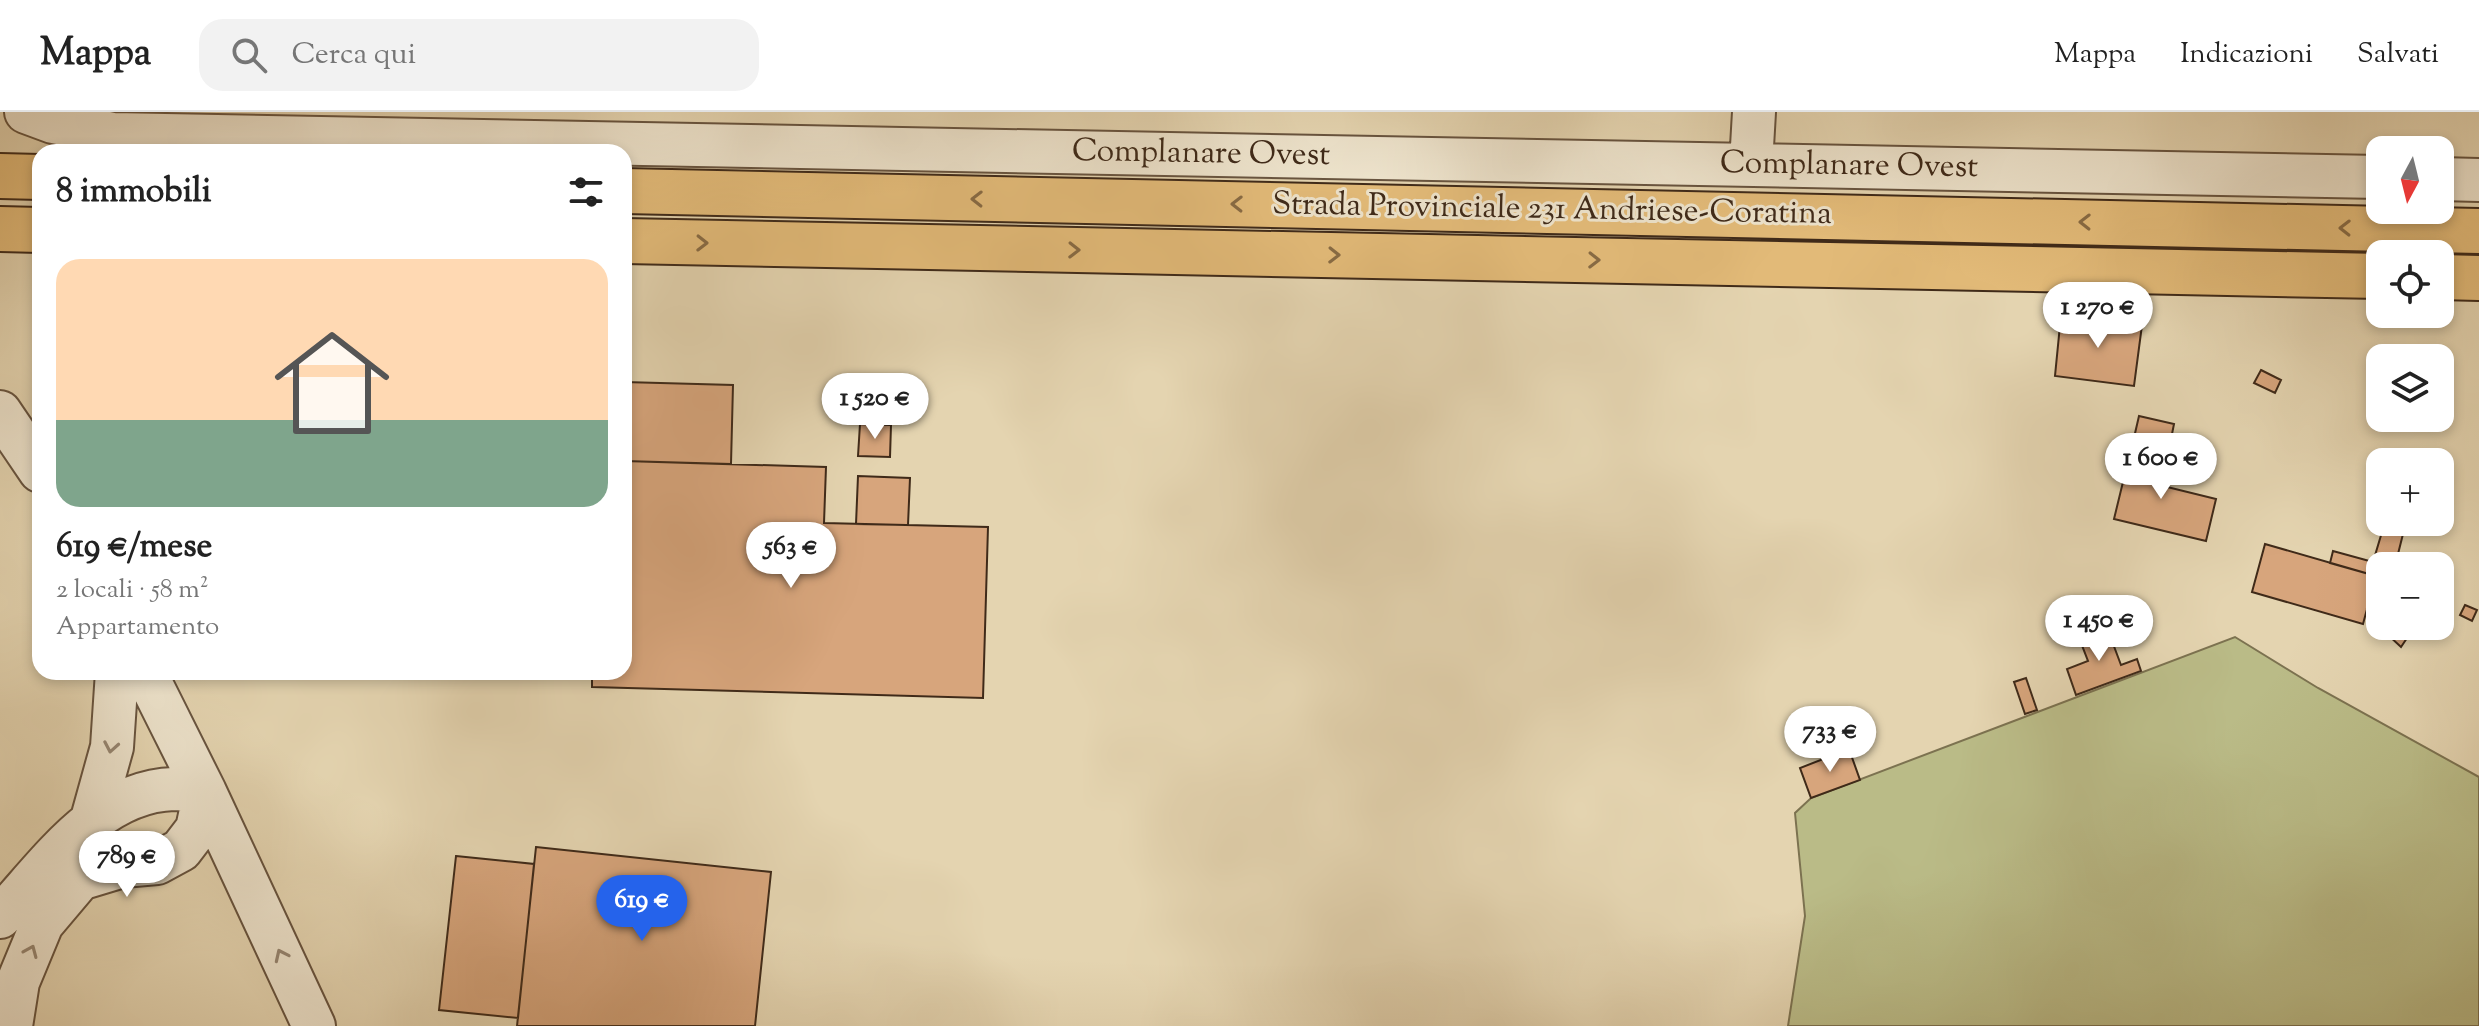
<!DOCTYPE html>
<html lang="it">
<head>
<meta charset="utf-8">
<style>
  body { margin:0; font-family:"Sorts Mill Goudy",serif; background:#f2f2f2; color:#222; height:100vh; display:flex; flex-direction:column; font-size:30px; white-space:nowrap }
  * { box-sizing:border-box; margin:0 }
  p { font-size:26px; color:#767676 }
  .icon { flex:none; width:44px; height:44px; fill:none; stroke:currentColor; stroke-width:2; stroke-linecap:round; stroke-linejoin:round }
  .map { position:relative; flex:1; overflow:hidden }
  .panel { position:absolute; left:32px; top:32px; width:600px; height:536px; display:flex; flex-direction:column; background:#fff; border-radius:24px; box-shadow:0 4px 12px #0003 }
  .panel>* { flex:none }
  .needle { width:52px; rotate:187deg }
  .buttons { position:absolute; left:2366px; top:24px; display:grid; gap:16px }
  .buttons a { display:grid; place-items:center; width:88px; height:88px; border-radius:16px; background:#fff; box-shadow:0 4px 12px #0003; font-size:40px }
  .price { position:absolute; translate:-50% -68px; padding:0 18px; border-radius:28px; background:#fff; color:#222; font-size:26px; line-height:52px; filter:drop-shadow(0 2px 4px #0008) }
  .price::after { content:''; position:absolute; left:50%; top:48px; width:24px; height:18px; margin-left:-12px; background:inherit; clip-path:polygon(0 0,100% 0,50% 100%) }
  .price.on { background:#2563eb; color:#fff }
  ul { padding:0; list-style:none }
  li { display:grid; align-content:center; gap:16px; height:424px; padding:0 24px }
  li+li { border-top:2px solid #e0e0e0 }
  li span { display:grid; place-items:center; height:248px; border-radius:24px; color:#555 }
  li>.icon { margin-inline-start:auto }
  span .icon { width:144px; height:144px; fill:#fffc; stroke-width:1 }
  li b { font-size:34px }
  h2 { display:flex; justify-content:space-between; align-items:center; height:96px; padding:0 24px; font-size:34px }
  header { display:flex; align-items:center; gap:48px; box-sizing:border-box; height:112px; padding:0 40px; background:#fff; border-bottom:2px solid #e0e0e0 }
  header strong { font-size:38px }
  nav { display:flex; gap:44px; margin-inline-start:auto; font-size:28px }
  .search { width:560px; height:72px; background:#f2f2f2; display:flex; align-items:center; gap:20px; box-sizing:border-box; padding:0 28px; border-radius:24px; color:#767676; font-size:30px }
  .map>svg:first-child { display:block }
  .green { fill:#babb87; stroke:#7c7250; stroke-width:2 }
  .building { fill:#d7a57c; stroke:#3f2a19; stroke-width:2 }
  .lines { fill:none; stroke-linecap:round; stroke-linejoin:round }
  .minor-casing { stroke:#68543f; stroke-width:46 }
  .highway-casing { stroke:#3f2a19; stroke-width:48 }
  .minor { stroke:#ede3cc; stroke-width:42 }
  .highway { stroke:#e2ba78; stroke-width:44 }
  .oneway { stroke:#886b44 }
  .oneway2 { stroke:#968672 }
  .labels { text-anchor:middle; dominant-baseline:central; stroke-width:6; stroke-linejoin:round; paint-order:stroke }
  .street-label { font-size:32px; fill:#3f2a19; stroke:#ede3cc }
</style>
</head>
<body>
<header>
<strong>Mappa</strong>
<div class="search"><svg class="icon" aria-label="search" viewBox="0 0 24 24"><circle cx="10" cy="10" r="6"/><path d="M15 15l6 6"/></svg>Cerca qui</div>
<nav><a>Mappa</a><a>Indicazioni</a><a>Salvati</a></nav>
</header>
<div class="map">
<svg width="2479" height="914" viewBox="0 0 2479 914">
  <rect width="100%" height="100%" fill="#e4d4b0"/>
  <filter id="stains"><feTurbulence type="fractalNoise" baseFrequency=".0025" numOctaves="4"/><feColorMatrix values="0 0 0 0 .2 0 0 0 0 .09 0 0 0 0 .02 0 0 0 .5 -.17"/></filter>
  <radialGradient id="worn" r=".72"><stop offset=".6" stop-color="#630" stop-opacity="0"/><stop offset="1" stop-color="#630" stop-opacity=".3"/></radialGradient>
  <path class="green" d="M2235,525L2318,576L2479,665V914H1788L1805,804L1795,701L1811,686Z"/>
  <path class="building" d="M2061,203L2142,213L2134,274L2055,264Z
    M2261,258L2281,268L2275,281L2254,271Z
    M624,270L733,273L731,352L624,349Z
    M2139,304L2174,312L2169,337L2133,330Z
    M860,312L891,313L890,345L858,344Z
    M2131,337L2161,344L2155,372L2216,387L2206,429L2114,407Z
    M624,349L826,355L824,411L988,415L983,586L592,575V560H624Z
    M858,364L910,366L908,413L856,412Z
    M2385,410H2406L2395,454H2380V475L2374,473L2376,464L2330,451L2333,439L2373,450Z
    M2265,432L2376,464L2363,512L2252,480Z
    M2434,446L2452,454L2445,469L2440,467V454H2431Z
    M2374,473L2380,475V501L2367,496Z
    M2465,493L2477,498L2472,509L2460,503Z
    M2106,513L2121,553L2137,547L2141,559L2076,583L2067,557L2088,549L2078,523Z
    M2390,514H2415L2401,535L2387,522Z
    M2026,566L2037,598L2025,602L2014,570Z
    M1849,637L1860,668L1811,686L1800,656Z
    M536,735L771,760L755,914H517Z
    M456,744L534,752L518,906L439,898Z"/>
  <g class="lines">
    <defs>
      <path id="minor" d="M26,0L53,10L113,22L2380,65
        M1751,52L1754,0
        M2440,67L2479,68
        M0,300L40,359
        M145,560L205,680L314,914
        M92,707L112,635L117,560
        M0,805C48,754 97,679 174,677C184,677 195,679 205,680
        M11,914L18,870L42,812L80,767L123,754L157,751L181,738L197,717L205,680"/>
      <path id="highway" d="M0,64L40,65
        M624,79L2479,119
        M0,117L40,118
        M624,129L2380,164
        M2440,165L2479,166"/>
    </defs>
    <use href="#minor" class="minor-casing"/>
    <use href="#highway" class="highway-casing"/>
    <use href="#minor" class="minor"/>
    <use href="#highway" class="highway"/>
  </g>
  <defs><path id="oneway-chevron" d="M-2-3.5L2.5 0L-2 3.5" fill="none" stroke-width="1.6" stroke-linecap="round" stroke-linejoin="round" transform="scale(2)"/></defs>
  <g class="oneway">
    <use href="#oneway-chevron" transform="translate(977 87) rotate(-179)"/>
    <use href="#oneway-chevron" transform="translate(1237 92) rotate(-179)"/>
    <use href="#oneway-chevron" transform="translate(2085 110) rotate(-179)"/>
    <use href="#oneway-chevron" transform="translate(2345 116) rotate(-179)"/>
    <use href="#oneway-chevron" transform="translate(702 131) rotate(1)"/>
    <use href="#oneway-chevron" transform="translate(1074 138) rotate(1)"/>
    <use href="#oneway-chevron" transform="translate(1334 143) rotate(1)"/>
    <use href="#oneway-chevron" transform="translate(1594 148) rotate(1)"/>
  </g>
  <g class="oneway2">
    <use href="#oneway-chevron" transform="translate(111 635) rotate(100)"/>
    <use href="#oneway-chevron" transform="translate(31 839) rotate(-67)"/>
    <use href="#oneway-chevron" transform="translate(281 843) rotate(-115)"/>
  </g>
  <g class="labels">
    <g class="street-label">
      <text transform="translate(1201 42) rotate(1)">Complanare Ovest</text>
      <text transform="translate(1849 54) rotate(1)">Complanare Ovest</text>
      <text transform="translate(1552 98) rotate(1)">Strada Provinciale 231 Andriese-Coratina</text>
    </g>
  </g>
  <rect width="100%" height="100%" filter="url(#stains)"/>
  <rect width="100%" height="100%" fill="url(#worn)"/>
</svg>
<div class="buttons">
<a><svg class="needle" viewBox="-14 -14 28 28"><path d="M0-13l5 13h-10z" fill="#e53935"/><path d="M0 13l5-13h-10z" fill="#767676"/></svg></a>
<a><svg class="icon" aria-label="locate" viewBox="0 0 24 24"><circle cx="12" cy="12" r="6"/><path d="M12 2v4M12 18v4M2 12h4M18 12h4"/></svg></a>
<a><svg class="icon" aria-label="layers" viewBox="0 0 24 24"><path d="M12 4l9 5-9 5-9-5zM3 14l9 5 9-5"/></svg></a>
<a>+</a>
<a>−</a>
</div>
<b class="price" style="left:2098px;top:238px">1 270 €</b>
<b class="price" style="left:875px;top:329px">1 520 €</b>
<b class="price" style="left:2161px;top:389px">1 600 €</b>
<b class="price" style="left:791px;top:478px">563 €</b>
<b class="price" style="left:2099px;top:551px">1 450 €</b>
<b class="price" style="left:1830px;top:662px">733 €</b>
<b class="price" style="left:127px;top:787px">789 €</b>
<b class="price on" style="left:642px;top:831px">619 €</b>
<section class="panel">
<h2>8 immobili<svg class="icon" aria-label="filters" viewBox="0 0 24 24"><path d="M4 7h16M4 17h16"/><circle cx="9" cy="7" r="2"/><circle cx="15" cy="17" r="2"/></svg></h2>
<ul>
<li><span style="background:linear-gradient(#ffd9b3 65%,#7fa58c 0)"><svg class="icon" aria-label="home" viewBox="0 0 24 24"><path d="M3 11l9-7 9 7M6 9v11h12V9"/></svg></span><div><b>619 €/mese</b><p>2 locali · 58 m²</p><p>Appartamento</p></div></li>
</ul>
</section>
</div>
</body>
</html>
